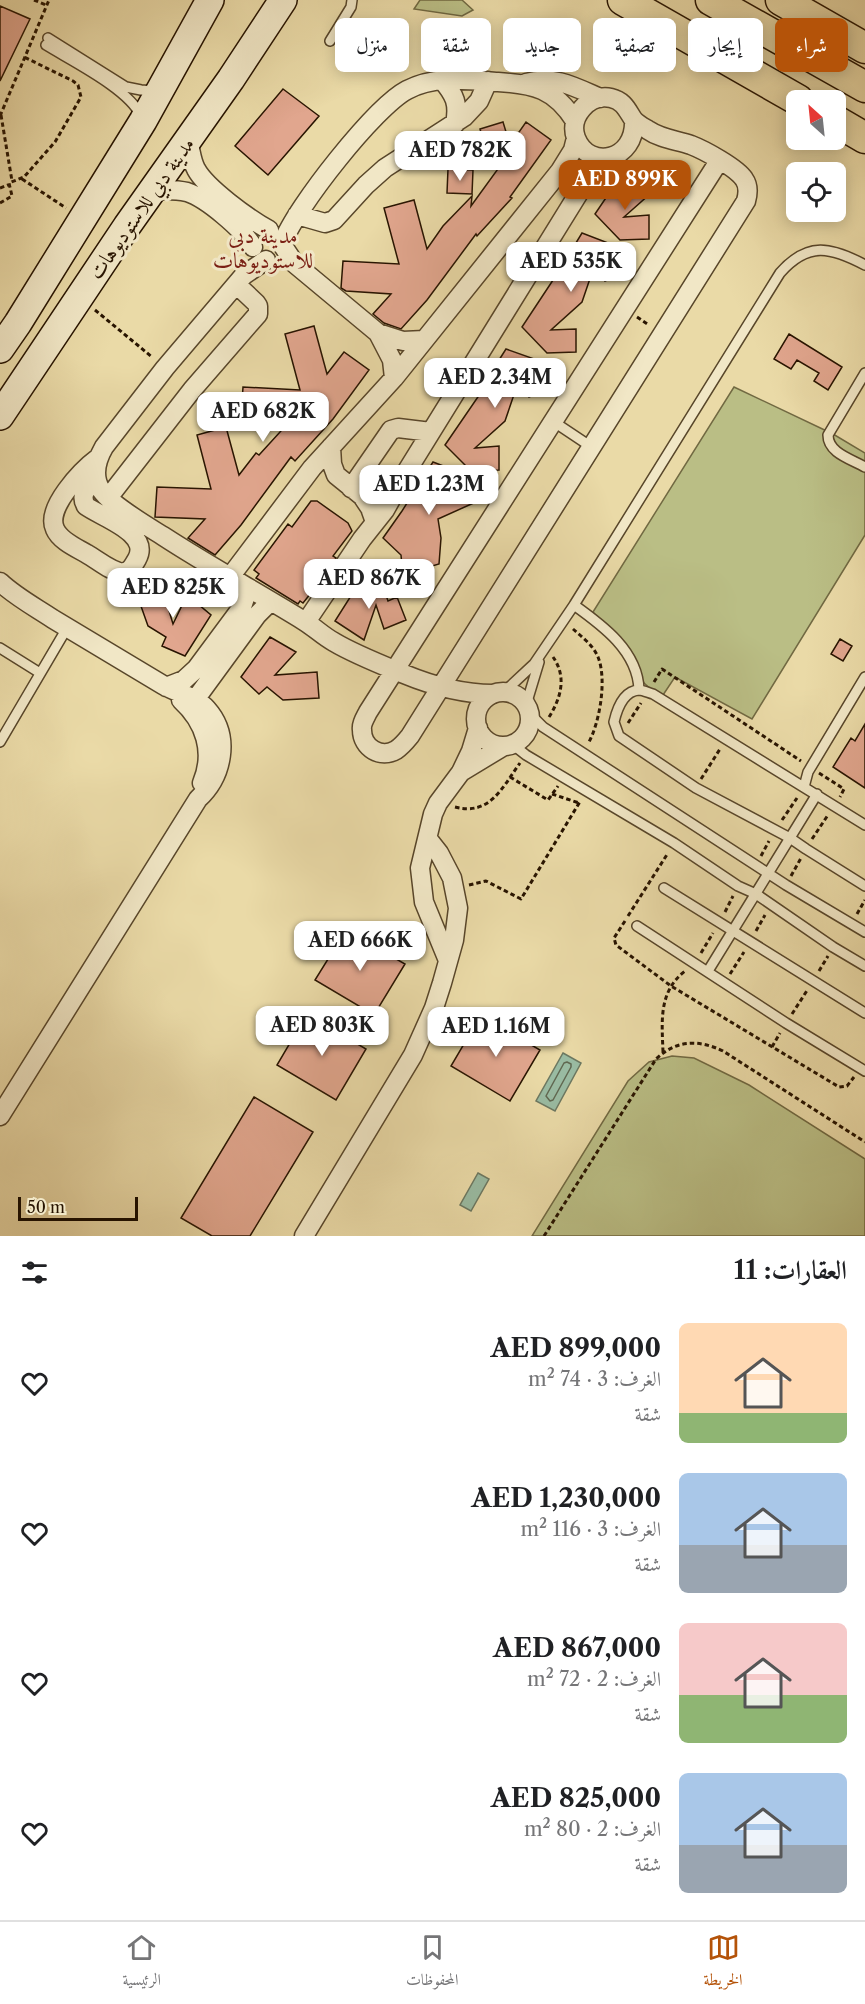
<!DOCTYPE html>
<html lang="ar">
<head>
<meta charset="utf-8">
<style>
  body { margin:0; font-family:"Libre Caslon Text",Amiri,serif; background:#f6f6f6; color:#202124; direction:rtl; height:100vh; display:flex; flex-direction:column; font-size:22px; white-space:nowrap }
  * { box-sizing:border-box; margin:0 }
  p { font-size:20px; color:#757577 }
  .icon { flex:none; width:33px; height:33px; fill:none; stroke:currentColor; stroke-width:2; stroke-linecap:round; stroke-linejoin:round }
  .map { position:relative; height:1236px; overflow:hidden; direction:ltr }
  .drawer { display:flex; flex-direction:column; background:#fff; flex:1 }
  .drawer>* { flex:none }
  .guide { position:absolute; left:18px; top:18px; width:830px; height:54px; direction:rtl; display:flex; gap:12px }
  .needle { width:39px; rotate:333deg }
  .fabs { position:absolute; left:786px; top:90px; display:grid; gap:12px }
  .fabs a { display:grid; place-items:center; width:60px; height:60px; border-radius:9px; background:#fff; box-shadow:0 3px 15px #0003; font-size:30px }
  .scale { position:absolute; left:18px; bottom:15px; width:120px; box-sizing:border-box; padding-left:6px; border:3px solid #281400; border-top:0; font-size:16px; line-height:21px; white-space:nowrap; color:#281400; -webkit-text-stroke:4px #f1e7c6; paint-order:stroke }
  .price { position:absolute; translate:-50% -51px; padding:0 14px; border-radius:12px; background:#fff; color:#222; font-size:20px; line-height:39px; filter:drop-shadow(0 2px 3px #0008) }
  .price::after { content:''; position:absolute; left:50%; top:36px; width:18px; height:14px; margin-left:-9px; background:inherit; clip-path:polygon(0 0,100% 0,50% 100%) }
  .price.on { background:#b45309; color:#fff }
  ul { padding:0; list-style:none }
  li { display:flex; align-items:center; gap:18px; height:150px; padding:0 18px }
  li span { display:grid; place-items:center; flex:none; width:168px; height:120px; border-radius:9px; color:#555 }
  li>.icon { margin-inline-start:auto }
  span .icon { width:72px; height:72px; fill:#fffc; stroke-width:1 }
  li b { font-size:26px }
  h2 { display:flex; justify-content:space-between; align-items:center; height:72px; padding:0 18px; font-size:26px }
  .tag { padding:0 21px; border-radius:9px; background:#fff; box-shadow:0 3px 15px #0003; font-size:21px; line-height:54px }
  .tag.on { background:#b45309; color:#fff }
  .tab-bar { display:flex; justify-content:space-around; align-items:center; height:84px; border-top:2px solid #e0e0e0; background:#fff; font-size:16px; color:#757577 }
  .tab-bar a { display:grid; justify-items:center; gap:3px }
  .tab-bar .on { color:#b45309 }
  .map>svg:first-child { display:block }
  .green { fill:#babe85; stroke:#716942; stroke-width:1.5 }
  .water { fill:#99bba2; stroke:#6c7861; stroke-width:1.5 }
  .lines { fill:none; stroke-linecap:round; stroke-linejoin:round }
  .shore { stroke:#606851; stroke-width:1.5 }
  .building { fill:#e1a68e; stroke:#281400; stroke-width:1.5 }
  .lane-casing { stroke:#58462a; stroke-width:12 }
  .street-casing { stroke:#58462a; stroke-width:21 }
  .secondary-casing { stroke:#281400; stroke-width:30 }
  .primary-casing { stroke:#281400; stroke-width:33 }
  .path { stroke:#281400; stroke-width:3; stroke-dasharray:4.5 3; stroke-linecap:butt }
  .lane { stroke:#f1e7c6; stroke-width:9 }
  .street { stroke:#f1e7c6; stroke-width:18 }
  .secondary { stroke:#f1e7c6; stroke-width:27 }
  .primary { stroke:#eadaa7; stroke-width:30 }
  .labels { text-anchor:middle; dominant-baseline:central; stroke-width:6; stroke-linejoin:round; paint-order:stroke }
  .street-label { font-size:21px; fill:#281400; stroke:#f1e7c6 }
  .neighbourhood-label { font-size:22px; fill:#7a1f14; stroke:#f1e7c6 }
</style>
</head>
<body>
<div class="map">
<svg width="865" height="1236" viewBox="0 0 865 1236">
  <rect width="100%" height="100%" fill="#eadaa7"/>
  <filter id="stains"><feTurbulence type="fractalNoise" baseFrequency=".00333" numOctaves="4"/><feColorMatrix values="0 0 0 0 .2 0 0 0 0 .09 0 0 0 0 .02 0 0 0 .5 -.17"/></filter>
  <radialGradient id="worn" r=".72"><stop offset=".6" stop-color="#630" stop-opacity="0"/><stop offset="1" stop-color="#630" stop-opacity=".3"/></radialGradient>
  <path class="green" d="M420,0H462L473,10L462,16L414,9Z
    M734,387L833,434L865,453V535L752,719L675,677L661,698L644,683L635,664L593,612Z
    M672,1056L694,1058L749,1085L865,1159V1236H532L628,1081L649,1062Z"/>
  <path class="water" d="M563,1053L581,1063L555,1111L536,1101Z
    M478,1173L489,1179L471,1211L460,1205Z"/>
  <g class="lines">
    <path class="shore" d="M567,1062L571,1064V1067L553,1100L550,1101L546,1096L564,1063Z"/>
  </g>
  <path class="building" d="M0,6L30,19L0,81Z
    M283,89L319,116L268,175L235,146Z
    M503,122L510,145L526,122L551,140L510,197L512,198L477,236L476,234L427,300L401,329L384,323L373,314L391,294L346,291L341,288L343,261L399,264L384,208L414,200L427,249L443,226L472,196L471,206L503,162L486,150L480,129Z
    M448,169L473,170L472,194L447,193Z
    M622,174L651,193L624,217L649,215V239L620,240L595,214Z
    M582,233L616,246L627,272L605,281L597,258L582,302L551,330L576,329V352L547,353L522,327L557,274Z
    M314,326L327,374L344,352L369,370L333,419L295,461L291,457L241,525L215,555L188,538L205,519L155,517L157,487L211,489L197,435L226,427L239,475L256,453L259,455L291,420L241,417L243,387L300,390L285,334Z
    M789,334L842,367L828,390L814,381L819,373L797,360L791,369L774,359Z
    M506,349L540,361L551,388L529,397L521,374L505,421L475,448L499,446V470L471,471L445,445L482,391L480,390Z
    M433,462L467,475L478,501L438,519L441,538L439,564L412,572L402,566L401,555L383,538L402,511Z
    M311,501H317L348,523L352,531L333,556L336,558L319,583L303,603L300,601L298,604L256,578L259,574L254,570L288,524L292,527Z
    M361,580L384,589L388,601L397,597L406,620L384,629L376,605L364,640L335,621Z
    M161,584L173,624L187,595L211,615L185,656L162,646L166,637L148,626L136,592Z
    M270,637L296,652L275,675L317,672L319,698L283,700L267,687L259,694L241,677Z
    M840,639L852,646L843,661L831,654Z
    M865,724V788L833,767L851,738L855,741Z
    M346,930L405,964L374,1015L315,980Z
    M307,1014L366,1049L336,1100L277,1065Z
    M481,1015L540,1050L510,1101L451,1066Z
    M254,1097L313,1132L250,1236H212L181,1218Z"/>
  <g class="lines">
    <defs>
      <path id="lane" d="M48,38L126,87L141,90L155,91
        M330,41L351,7L352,0
        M46,45C72,61 129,89 141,116
        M865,373L828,435C828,453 851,459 865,467
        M554,422L590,446
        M574,605C602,625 638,651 639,690
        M0,648L40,673
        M504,692L534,664L574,605L780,273C808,241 831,247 865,265
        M526,705L539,662
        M530,714L543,727L583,753L786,885L865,932
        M0,742L67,628
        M512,744L526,755L674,843L738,886L756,894L833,947L865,966
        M804,787L808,772L865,677
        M865,825L653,694C649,693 643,690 639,690C623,691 617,709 614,722L619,736L696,788L790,838L806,849L865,886
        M664,888L865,1013
        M637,926L786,1023L865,1071
        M708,971L817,794"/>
      <path id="street" d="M442,80C455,95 459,104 455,124
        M526,83C554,75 575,87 600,98
        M634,120C636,161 589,171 576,138C568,117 589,93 611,98C624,101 627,110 633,119C637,124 643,127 648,130C661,139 676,140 691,145C704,150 737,168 744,179C749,186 748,194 746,201L410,736C406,741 402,746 396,750C381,759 362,748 362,730C361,724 365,718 368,712L719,161
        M188,141C191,150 191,160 196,169C206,188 249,219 269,230
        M153,190C164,190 176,189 187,192C206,198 243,229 253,247
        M297,215L325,223L334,220L366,185L385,168L464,117L479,101L488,81
        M283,242C296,207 375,107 407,90C435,75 468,80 498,82C534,84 555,89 575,121
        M283,246L295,264L378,333L403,341L424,340
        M266,260L244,275L165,368L104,447C96,461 92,476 101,490C111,505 147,526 163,536C209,566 257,592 304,621C314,627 323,636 334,642C354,654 382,665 404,674C433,686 462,694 493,694
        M378,333L392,360L394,378
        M331,447L332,464L336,475L362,496L370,508L375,522
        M96,479C88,487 79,494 86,506C103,518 151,533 137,559C133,566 131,570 124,573C111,572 98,560 87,554C77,548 60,541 55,529C45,508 82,470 98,458
        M351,488L391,430L398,428L431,432
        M108,498L192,390L258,314V306L256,303L237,285
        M230,577L312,468L394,378L560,171L573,150L576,138
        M0,582C16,597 35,607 53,619C89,641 126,663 163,685C177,693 195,696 207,709C231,736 223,776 198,799L0,1116
        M306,622L362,539L385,510L405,474L585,183L606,158
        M166,687L184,680L196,669L242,607L248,589
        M476 719a27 27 0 1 1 54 0a27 27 0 1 1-54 0Z
        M181,700C205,722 215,752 202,783
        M189,708L257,615L270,602
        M461,772L504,746
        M447,958L424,902L420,868L433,814L438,803L461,772L471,751L478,728
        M304,1236L413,1055L434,1008L442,983L454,940L458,908L452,878L439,853L428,839"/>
      <path id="secondary" d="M0,349L18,323L143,121L210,0
        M0,416L127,226L231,79L283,0"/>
      <path id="primary" d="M623,0L798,100
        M711,0L865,87
        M781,0L865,48
        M836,121L865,138"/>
    </defs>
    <use href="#lane" class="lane-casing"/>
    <use href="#street" class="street-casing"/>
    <use href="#secondary" class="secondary-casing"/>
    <use href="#primary" class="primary-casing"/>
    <path class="path" d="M34,0L46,5
      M1,115L12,181
      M0,116L49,0
      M22,179L66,208
      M0,188L8,185
      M0,203L12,196L9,183L24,177L55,142L81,97L78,85L73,81L24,57
      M95,310L152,357
      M637,317L649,325
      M573,629C582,637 593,645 598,657C607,679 600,721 589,742
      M654,682L662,669L801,761
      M549,717C561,698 567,677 553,657
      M628,723L641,703
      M819,773L844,789L840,797
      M510,777L548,800L558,786
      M701,779L720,749
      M552,794L579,803
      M455,807C490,816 502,788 520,763
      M782,820L797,798
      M812,839L828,815
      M761,856L769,841
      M791,876L801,858
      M469,885L486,881L521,899L581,800
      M725,912L733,896
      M857,914L865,900
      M628,916L668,853
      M625,921L614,938L616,945L671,986L839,1087L847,1086L854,1077
      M756,931L765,915
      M701,953L713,933
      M819,971L828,956
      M730,974L744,952
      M792,1014L808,989
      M772,1047L780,1033
      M663,1052C662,1022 658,992 685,971
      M544,1236L656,1059C676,1040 698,1039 723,1051L865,1142"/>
    <use href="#lane" class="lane"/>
    <use href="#street" class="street"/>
    <use href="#secondary" class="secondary"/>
    <use href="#primary" class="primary"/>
  </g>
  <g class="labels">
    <g class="street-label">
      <text transform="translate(141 208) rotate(-55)">مدينة دبي للاستوديوهات</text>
    </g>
    <g class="neighbourhood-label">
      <text x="263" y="235">مدينة دبي<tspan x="263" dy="25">للاستوديوهات</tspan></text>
    </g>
  </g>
  <rect width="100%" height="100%" filter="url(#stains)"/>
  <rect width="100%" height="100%" fill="url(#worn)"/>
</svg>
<div class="fabs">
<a><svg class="needle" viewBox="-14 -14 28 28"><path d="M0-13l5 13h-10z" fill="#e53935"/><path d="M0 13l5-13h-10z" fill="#757577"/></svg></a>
<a><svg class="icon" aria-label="locate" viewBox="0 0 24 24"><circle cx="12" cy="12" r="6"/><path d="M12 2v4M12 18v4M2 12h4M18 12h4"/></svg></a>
</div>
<div class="scale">50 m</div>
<b class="price" style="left:460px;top:182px">AED 782K</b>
<b class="price on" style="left:625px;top:211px">AED 899K</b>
<b class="price" style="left:571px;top:293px">AED 535K</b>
<b class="price" style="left:495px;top:409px">AED 2.34M</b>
<b class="price" style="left:263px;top:443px">AED 682K</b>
<b class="price" style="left:429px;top:516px">AED 1.23M</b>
<b class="price" style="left:369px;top:610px">AED 867K</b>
<b class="price" style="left:173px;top:619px">AED 825K</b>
<b class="price" style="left:360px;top:972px">AED 666K</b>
<b class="price" style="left:322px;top:1057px">AED 803K</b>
<b class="price" style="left:496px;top:1058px">AED 1.16M</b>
<div class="guide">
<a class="tag on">شراء</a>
<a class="tag">إيجار</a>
<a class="tag">تصفية</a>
<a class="tag">جديد</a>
<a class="tag">شقة</a>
<a class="tag">منزل</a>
</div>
</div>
<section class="drawer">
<h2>العقارات: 11<svg class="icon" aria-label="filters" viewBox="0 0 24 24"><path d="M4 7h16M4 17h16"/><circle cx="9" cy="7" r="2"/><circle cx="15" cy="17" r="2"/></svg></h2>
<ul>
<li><span style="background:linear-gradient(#ffd9b3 75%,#8fb573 0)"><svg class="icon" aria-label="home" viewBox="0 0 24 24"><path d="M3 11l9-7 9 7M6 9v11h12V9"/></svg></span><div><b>AED 899,000</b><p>الغرف: 3 · 74 m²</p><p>شقة</p></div><svg class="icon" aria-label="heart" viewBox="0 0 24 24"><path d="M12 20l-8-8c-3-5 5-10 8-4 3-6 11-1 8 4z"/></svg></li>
<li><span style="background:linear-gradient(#a9c7e8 60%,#9aa5b1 0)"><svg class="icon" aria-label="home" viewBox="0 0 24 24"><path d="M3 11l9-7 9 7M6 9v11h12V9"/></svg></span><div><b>AED 1,230,000</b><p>الغرف: 3 · 116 m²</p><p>شقة</p></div><svg class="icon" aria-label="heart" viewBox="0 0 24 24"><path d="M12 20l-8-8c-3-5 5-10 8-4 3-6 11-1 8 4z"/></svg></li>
<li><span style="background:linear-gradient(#f6c9c9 60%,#8fb573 0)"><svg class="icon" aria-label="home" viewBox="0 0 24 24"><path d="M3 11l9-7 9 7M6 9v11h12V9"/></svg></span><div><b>AED 867,000</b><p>الغرف: 2 · 72 m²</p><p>شقة</p></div><svg class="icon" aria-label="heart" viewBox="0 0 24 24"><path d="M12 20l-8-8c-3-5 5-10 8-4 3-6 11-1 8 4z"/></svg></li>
<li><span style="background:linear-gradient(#a9c7e8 60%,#9aa5b1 0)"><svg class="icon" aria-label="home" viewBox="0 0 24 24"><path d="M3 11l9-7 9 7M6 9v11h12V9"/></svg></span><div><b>AED 825,000</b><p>الغرف: 2 · 80 m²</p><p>شقة</p></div><svg class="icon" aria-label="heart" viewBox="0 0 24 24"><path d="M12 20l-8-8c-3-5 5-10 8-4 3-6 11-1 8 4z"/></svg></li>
</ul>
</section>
<nav class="tab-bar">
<a class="on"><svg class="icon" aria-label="map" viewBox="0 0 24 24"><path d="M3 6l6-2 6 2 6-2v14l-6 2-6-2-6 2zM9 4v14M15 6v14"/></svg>الخريطة</a>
<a><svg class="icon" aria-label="saved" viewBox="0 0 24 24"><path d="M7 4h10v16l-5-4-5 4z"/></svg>المحفوظات</a>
<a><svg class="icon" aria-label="home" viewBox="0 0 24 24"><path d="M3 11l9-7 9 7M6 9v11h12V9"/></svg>الرئيسية</a>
</nav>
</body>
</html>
